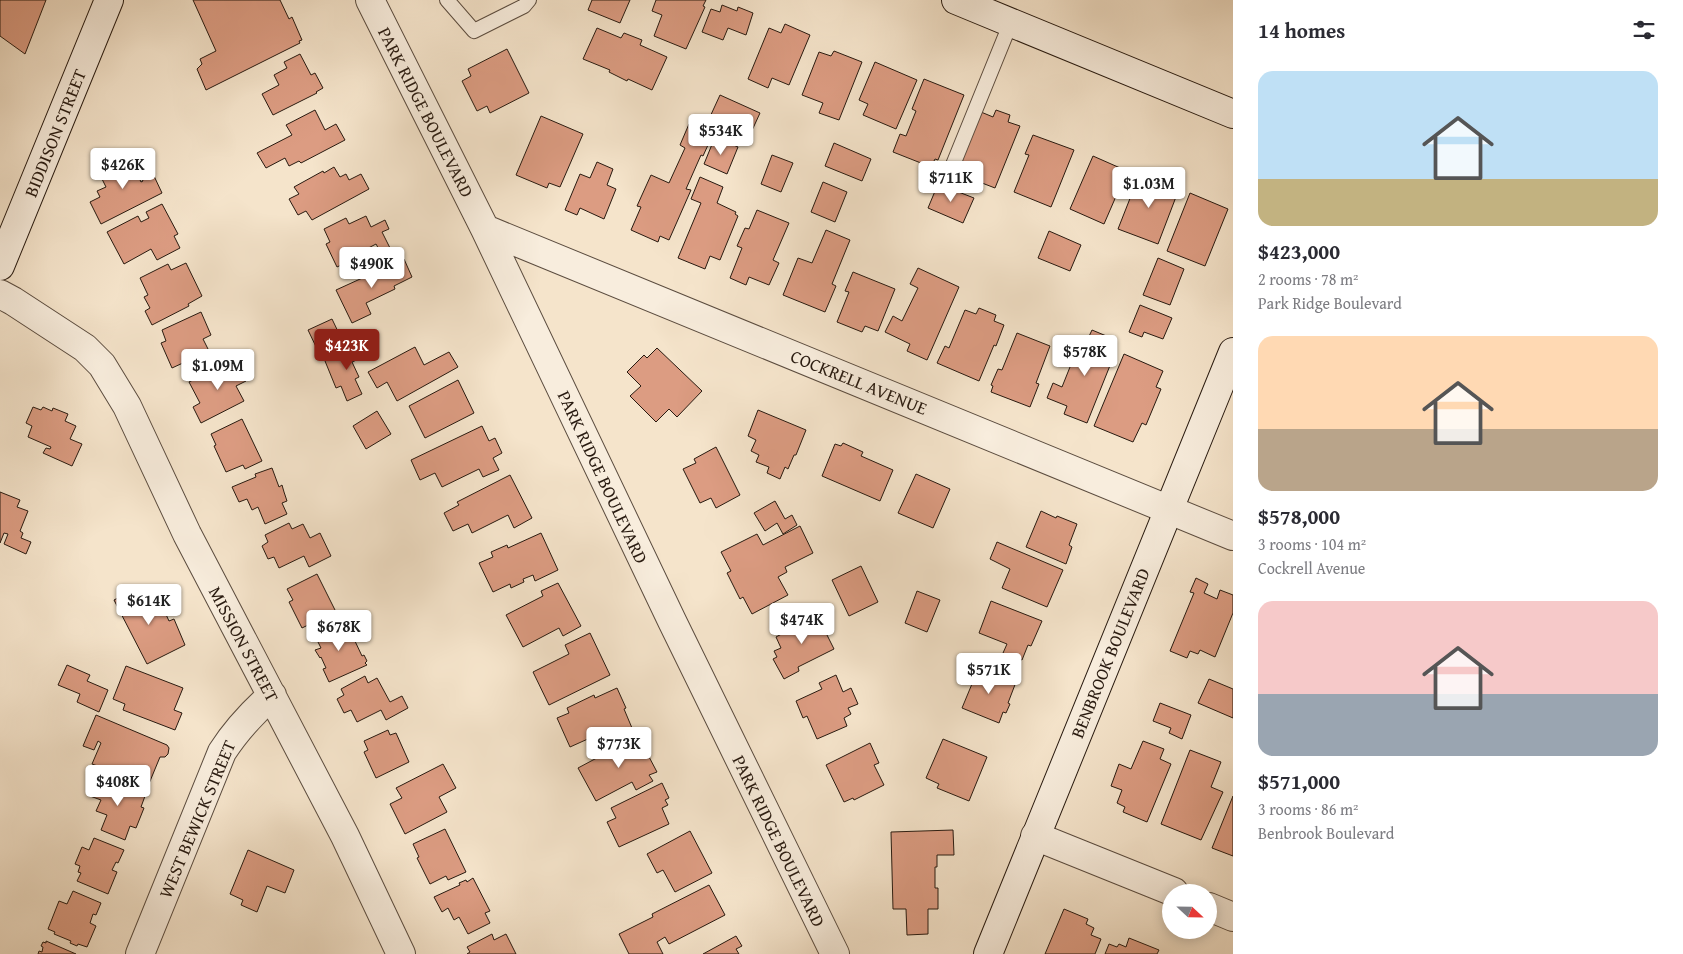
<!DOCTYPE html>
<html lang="en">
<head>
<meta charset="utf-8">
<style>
  body { margin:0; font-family:"Gentium Book Plus",serif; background:#f7f7f7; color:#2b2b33; height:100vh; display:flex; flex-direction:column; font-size:19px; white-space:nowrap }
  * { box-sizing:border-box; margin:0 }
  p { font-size:16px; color:#7c7c81 }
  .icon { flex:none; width:28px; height:28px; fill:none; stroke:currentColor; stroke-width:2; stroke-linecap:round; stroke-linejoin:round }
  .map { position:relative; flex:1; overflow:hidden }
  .sheet { display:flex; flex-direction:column; background:#fff; width:450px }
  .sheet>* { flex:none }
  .needle { width:32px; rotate:112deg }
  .buttons { position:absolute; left:1162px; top:884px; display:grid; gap:10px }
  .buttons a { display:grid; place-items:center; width:55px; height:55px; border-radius:50%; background:#fff; box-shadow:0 2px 12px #0003; font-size:25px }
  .price { position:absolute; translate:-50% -42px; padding:0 11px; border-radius:5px; background:#fff; color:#222; font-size:16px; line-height:32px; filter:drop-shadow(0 1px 2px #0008) }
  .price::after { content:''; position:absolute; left:50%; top:30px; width:15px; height:11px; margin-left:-8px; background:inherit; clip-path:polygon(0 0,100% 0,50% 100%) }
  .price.active { background:#8f2418; color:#fff }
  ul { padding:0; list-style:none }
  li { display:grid; align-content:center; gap:10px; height:265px; padding:0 25px }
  li span { display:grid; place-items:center; height:155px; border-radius:15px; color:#555 }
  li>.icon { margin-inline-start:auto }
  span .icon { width:90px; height:90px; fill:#fffc; stroke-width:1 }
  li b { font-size:21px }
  h2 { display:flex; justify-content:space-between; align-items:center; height:60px; padding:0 25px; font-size:21px }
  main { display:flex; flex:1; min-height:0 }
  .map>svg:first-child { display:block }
  .building { fill:#dc9c82; stroke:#281a10 }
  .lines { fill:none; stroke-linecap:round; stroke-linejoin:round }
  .lane-casing { stroke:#5b4c3f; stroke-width:16 }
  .street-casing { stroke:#5b4c3f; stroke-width:30 }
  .secondary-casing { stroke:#281a10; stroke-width:30 }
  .lane { stroke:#f8eddd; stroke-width:14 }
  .street { stroke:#f8eddd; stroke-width:28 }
  .secondary { stroke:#f8eddd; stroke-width:28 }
  .labels { text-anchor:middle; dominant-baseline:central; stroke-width:4.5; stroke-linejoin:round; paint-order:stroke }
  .street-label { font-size:18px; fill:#281a10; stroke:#f8eddd }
</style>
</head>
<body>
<main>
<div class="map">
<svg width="1233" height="954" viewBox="0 0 1233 954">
  <rect width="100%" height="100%" fill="#f5e4cb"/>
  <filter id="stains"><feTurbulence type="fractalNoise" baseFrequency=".004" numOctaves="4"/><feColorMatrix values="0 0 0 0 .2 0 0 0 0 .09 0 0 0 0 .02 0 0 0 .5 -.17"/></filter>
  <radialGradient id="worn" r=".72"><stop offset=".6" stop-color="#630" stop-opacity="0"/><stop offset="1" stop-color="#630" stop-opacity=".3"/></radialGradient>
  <path class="building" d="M0,0H46L25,54L0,36Z
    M193,0H280L289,19L292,17L302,40L299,41L300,43L206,90L197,69L202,64L200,59L216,51Z
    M592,0H630L620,23L588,10Z
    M656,0H706L703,6L705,7L686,49L654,36L662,15L652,11Z
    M722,5L737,11L738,7L753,13L746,35L728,28L723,40L702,32L711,9L720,12Z
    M785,24L810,35L789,85L772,78L768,88L748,79L769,28L781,33Z
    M597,28L621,38L624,33L642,40L640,45L667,57L652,90L628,79L627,81L609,72L610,70L583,59Z
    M507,49L529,93L490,113L487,106L477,111L462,81L471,76L468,69Z
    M834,51L862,62L839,120L819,113L823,103L802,95L819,52L831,56Z
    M300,54L311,75L315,73L323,88L316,92L317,93L273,115L262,94L279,85L274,75L287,68L284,62Z
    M875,62L917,80L896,129L863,115L868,104L859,100Z
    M924,79L964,95L938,160L935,159L931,167L893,152L900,134L906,136L916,111L912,109Z
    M720,95L760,113L749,137L709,119Z
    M315,110L325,130L336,124L345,140L301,163L299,161L289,166L285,158L266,168L257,153L292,135L286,125Z
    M996,110L1010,115L1008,122L1020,126L995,188L956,173L981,112L993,117Z
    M541,116L583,134L560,187L549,183L547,188L516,175Z
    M689,124L713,134L703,156L701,155L686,189L691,190L669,240L660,236L658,242L631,230L641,207L637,206L651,175L669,183L685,148L680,145Z
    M1033,135L1074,150L1051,207L1014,192L1029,155L1025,154Z
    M715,137L738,147L727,174L704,164Z
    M834,143L871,159L862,181L825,166Z
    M127,152L141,182L143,181L142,179L149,176L150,178L154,176L162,193L101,224L90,202L100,197L97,191L106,187L100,175L112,169L108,162Z
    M772,155L793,163L781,192L761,184Z
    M1093,156L1127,171L1104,224L1070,209Z
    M597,162L613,169L607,185L616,189L604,219L580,208L577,215L565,210L580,174L590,178Z
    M334,167L340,177L346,174L349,180L361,174L369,189L312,220L306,211L298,215L289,199L299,194L294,187L323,171L324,173Z
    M1140,173L1179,189L1158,244L1118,229Z
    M700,177L723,187L717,203L736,212L735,214L738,216L720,260L710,256L705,269L678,258L701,203L691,199Z
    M823,182L847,192L835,222L811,212Z
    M938,184L974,198L963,223L928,208Z
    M1190,193L1228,209L1205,266L1167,251Z
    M162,204L178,234L174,236L180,248L157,260L151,249L124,264L107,232L138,216L141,222L149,218L146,212Z
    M757,210L789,223L773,260L779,263L769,285L749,277L746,285L730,278L742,248L737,246L745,228L749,229Z
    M366,216L371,227L385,220L389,229L382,232L390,248L381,253L376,244L357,254L358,257L337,267L326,244L330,242L324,229L346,218L349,224Z
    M826,230L850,240L832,284L836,286L825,312L783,295L798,258L812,263Z
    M1049,231L1081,245L1070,271L1038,258Z
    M1158,258L1184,269L1170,305L1143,295Z
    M404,259L412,277L394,286L395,289L366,303L371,314L352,323L336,290Z
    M186,263L202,296L188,304L189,306L152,325L145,311L150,308L144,297L148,295L140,278L168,264L171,270Z
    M918,268L959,287L927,360L907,351L910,344L885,332L893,316L902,321L918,288L910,284Z
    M853,272L895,289L878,331L865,326L862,332L837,322L849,292L845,291Z
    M1140,305L1172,318L1163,339L1144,332L1142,337L1129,332Z
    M979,308L996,315L994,321L1004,325L996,346L994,345L979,381L937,363L945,346L949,348L965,310L976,314Z
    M201,312L211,335L203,339L209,351L172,368L161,343L166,341L162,330Z
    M332,319L343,342L319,353L308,330Z
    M1092,330L1116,340L1108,361L1111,363L1087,423L1064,414L1067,406L1047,398L1053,383L1062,387L1078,347L1083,349Z
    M1017,333L1050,346L1036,383L1039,384L1030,407L991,392L993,386L991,385L998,369L1002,370Z
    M363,344L368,355L352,362L359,377L355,379L362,394L347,401L341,386L336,388L325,361Z
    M415,347L424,365L449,352L458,367L397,401L387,382L377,388L368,372Z
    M657,348L702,391L677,417L669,409L656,422L630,396L641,386L627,372L644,355L647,358Z
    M1124,354L1163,371L1156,387L1161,389L1146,425L1142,423L1133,442L1094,426Z
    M234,359L246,381L236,386L244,401L201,423L193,407L200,403L189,382Z
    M458,380L474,413L425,438L409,406Z
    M33,407L41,410L43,407L52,411L53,408L68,414L65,421L76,426L70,439L82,444L72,466L43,453L46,448L50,449L51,447L28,437L32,426L26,423Z
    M758,410L806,430L796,455H794L788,469L785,467L780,479L767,473L769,467L756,462L759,455L751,451L756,440L748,436Z
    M377,411L391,434L366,449L353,426Z
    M242,419L262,461L245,469L243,465L226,472L214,446L216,445L211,434Z
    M482,426L489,441L495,438L502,453L493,458L499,470L483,477L479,469L442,487L435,473L420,480L411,460Z
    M843,443L863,452L861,456L893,470L880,501L822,476L835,444L841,446Z
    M716,447L740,495L716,508L711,498L700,503L683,469L696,463L694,459Z
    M272,468L279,487L282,485L284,492L287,501L282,503L287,514L265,524L258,507L252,510L247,499L239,502L232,487L256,477L255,474Z
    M916,474L950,489L933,528L898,513Z
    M510,475L532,518L514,528L508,515L472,533L468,524L453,531L444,513L459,505L457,502Z
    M0,492L20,500L17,507L28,511L20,531L23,533L21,538L31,542L26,554L4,544L8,534L4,533L0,543Z
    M775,501L785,519L792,515L797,525L783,534L777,523L765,531L754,513Z
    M1041,511L1056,518L1057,516L1077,524L1069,545L1072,547L1066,564L1026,547Z
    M289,523L292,529L303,524L310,538L320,533L331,556L309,567L304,556L279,568L274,557L268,559L262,546L268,542L265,535Z
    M800,526L813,553L785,567L787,572L778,577L788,595L752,614L743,597L740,599L727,573L731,571L721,552L757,534L763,545Z
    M541,533L558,570L535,581L533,575L523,579L524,582L511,588L510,584L493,592L479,563L493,557L491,552L507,545L508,548Z
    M997,542L1063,570L1047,607L1002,588L1010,569L990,559Z
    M861,566L878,602L849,616L832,580Z
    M317,574L338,616L323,623L320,619L302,628L289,602L293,600L287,589Z
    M1196,578L1208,584L1204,593L1217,599L1220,590L1233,595V613L1215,657L1200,650L1198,654L1190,651L1187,658L1170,651L1194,593L1190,592Z
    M558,583L581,626L563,636L559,628L523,647L506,615L543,596L541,591Z
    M141,586L154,612L163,608L169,621L174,619L185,645L147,664L114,600Z
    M917,591L940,600L927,632L905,623Z
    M991,601L1042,621L1031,646L1028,645L1022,660L1003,653L1007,644L979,633Z
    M815,611L834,649L798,667L799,671L784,679L773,659L777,657L774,651L781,648L776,637L802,623L800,619Z
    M346,622L362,656L364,655L367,661L365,663L367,665L329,682L323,669L326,668L321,657L320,658L315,650L321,648L315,636Z
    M590,633L610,675L549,705L533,672L569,654L565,645Z
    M67,665L90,675L87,681L108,690L99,712L77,702L80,694L58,685Z
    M126,666L183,688L174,710L182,713L175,730L123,710L125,704L113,699Z
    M979,667L1016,682L1008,703L1010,704L1006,713L1003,712L999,723L962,708Z
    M836,675L843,692L851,688L858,704L848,708L851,714L844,718L847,726L817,739L807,716L803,718L796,701L822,689L819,683Z
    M365,676L368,683L377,678L390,702L402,696L408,708L386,720L381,710L357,722L351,710L344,713L337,699L344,695L341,689Z
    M1209,679L1233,689V718L1198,703Z
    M617,688L626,708L624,709L632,728L613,737L610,729L570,747L557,718L569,713L567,708L594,695L595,698Z
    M1160,703L1191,715L1182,739L1169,733L1171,728L1153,721Z
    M96,715L167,745L169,748L168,754L165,757H160L148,786L125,777L123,783L101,774L103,768L92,764L101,743L98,741L94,750L83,746Z
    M388,730L390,735L396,733L409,762L376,778L364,752L368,750L364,741Z
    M638,736L657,772L649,775L653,781L636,790L632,782L596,801L578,768Z
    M943,739L987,757L969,801L937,788L939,784L926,778Z
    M1143,741L1164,749L1160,759L1171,764L1147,822L1123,812L1125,807L1117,803L1122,790L1111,786L1119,764L1131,769Z
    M870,743L879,763L874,765L884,785L854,800L853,798L844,802L826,765Z
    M1190,750L1221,762L1211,787L1223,792L1201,840L1161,824Z
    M443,764L456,788L439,797L447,812L405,834L390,804L402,798L396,788Z
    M98,777L145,796L141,807L144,808L136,828L130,826L125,840L101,830L107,815L96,811L101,800L90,796Z
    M662,783L669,798L665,800L668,805L662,808L669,824L619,847L607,822L616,818L611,808Z
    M1233,796V856L1212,848Z
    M445,829L466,872L448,880L446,876L430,884L417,858L419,857L413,844Z
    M953,830L954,855H937V867H935V888H938V909H928V934L907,935L906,909H893L891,832Z
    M690,831L712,873L675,892L663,870L657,873L647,854Z
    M94,838L124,850L118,863L116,862L112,870L117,872L108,894L77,881L81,873L78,872L80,866L75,864L82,847L89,850Z
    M248,850L294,870L285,893L267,886L257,912L241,905L243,900L230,894Z
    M473,878L490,911L485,913L490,923L468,934L459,917L454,920L448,908L442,912L434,897L460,885L459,883L466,880L467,882Z
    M709,885L725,915L669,944L665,937L657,942L663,954H629L619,934L653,917L652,914Z
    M73,891L101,903L96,915L93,914L90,923L96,926L87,947L78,944L77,946L70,943L71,941L54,934L55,932L48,929L59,901L67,904Z
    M1064,909L1088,919L1086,924L1094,928L1091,935L1101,939L1095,954H1045Z
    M492,934L494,940L506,934L516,954H467L470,952L467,947Z
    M736,936L742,946L736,949L739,954H703Z
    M1129,938L1159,950L1157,954H1105L1109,944L1117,947L1119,944L1126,947Z
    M46,941L76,954H38L39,951L42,952L43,947L41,946L43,942L46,943Z"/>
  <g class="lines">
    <defs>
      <path id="lane" d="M447,0L474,31L524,6L529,0
        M946,182L1011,22"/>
      <path id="street" d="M370,0L485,229L672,621L835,954
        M485,229L1233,536
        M0,294L13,301L85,348L102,365L127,406L187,534L345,836L401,954
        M1035,836L1174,892
        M1209,907L1233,917
        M140,954L222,752C236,730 252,713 272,695"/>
      <path id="secondary" d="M956,0L1233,114
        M0,266L109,0
        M988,954L1233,352"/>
    </defs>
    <use href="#lane" class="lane-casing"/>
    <use href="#street" class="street-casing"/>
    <use href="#secondary" class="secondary-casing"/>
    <use href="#lane" class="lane"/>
    <use href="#street" class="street"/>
    <use href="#secondary" class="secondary"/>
  </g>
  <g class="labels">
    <g class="street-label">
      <text transform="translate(426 112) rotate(63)">PARK RIDGE BOULEVARD</text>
      <text transform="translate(55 133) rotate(-68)">BIDDISON STREET</text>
      <text transform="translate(859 382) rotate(22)">COCKRELL AVENUE</text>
      <text transform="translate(603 477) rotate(65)">PARK RIDGE BOULEVARD</text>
      <text transform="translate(244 644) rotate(62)">MISSION STREET</text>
      <text transform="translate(1110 653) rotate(-68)">BENBROOK BOULEVARD</text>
      <text transform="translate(197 819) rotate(-67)">WEST BEWICK STREET</text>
      <text transform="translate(779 841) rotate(64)">PARK RIDGE BOULEVARD</text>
    </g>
  </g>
  <rect width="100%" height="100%" filter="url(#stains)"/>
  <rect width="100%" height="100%" fill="url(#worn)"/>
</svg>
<div class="buttons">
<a><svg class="needle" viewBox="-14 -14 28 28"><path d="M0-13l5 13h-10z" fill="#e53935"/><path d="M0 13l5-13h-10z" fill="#7c7c81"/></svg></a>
</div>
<b class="price" style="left:721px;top:156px">$534K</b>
<b class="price" style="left:123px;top:190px">$426K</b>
<b class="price" style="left:951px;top:203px">$711K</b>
<b class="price" style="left:1149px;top:209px">$1.03M</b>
<b class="price" style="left:372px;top:289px">$490K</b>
<b class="price active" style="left:347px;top:371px">$423K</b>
<b class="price" style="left:1085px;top:377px">$578K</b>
<b class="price" style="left:218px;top:391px">$1.09M</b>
<b class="price" style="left:149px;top:626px">$614K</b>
<b class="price" style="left:802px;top:645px">$474K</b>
<b class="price" style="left:339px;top:652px">$678K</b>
<b class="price" style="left:989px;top:695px">$571K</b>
<b class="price" style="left:619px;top:769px">$773K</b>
<b class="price" style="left:118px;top:807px">$408K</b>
</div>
<section class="sheet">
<h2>14 homes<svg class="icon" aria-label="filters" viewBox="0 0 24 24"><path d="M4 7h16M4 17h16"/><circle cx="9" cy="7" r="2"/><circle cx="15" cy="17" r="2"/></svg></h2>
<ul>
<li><span style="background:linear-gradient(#bfe0f5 70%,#c2b280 0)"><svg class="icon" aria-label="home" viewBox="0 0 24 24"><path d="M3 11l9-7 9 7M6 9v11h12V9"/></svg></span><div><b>$423,000</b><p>2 rooms · 78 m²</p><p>Park Ridge Boulevard</p></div></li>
<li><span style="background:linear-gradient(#ffd9b3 60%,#b9a48a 0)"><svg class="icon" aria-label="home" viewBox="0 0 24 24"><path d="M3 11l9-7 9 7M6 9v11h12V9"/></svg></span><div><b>$578,000</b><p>3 rooms · 104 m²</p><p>Cockrell Avenue</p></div></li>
<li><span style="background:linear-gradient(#f6c9c9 60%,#9aa5b1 0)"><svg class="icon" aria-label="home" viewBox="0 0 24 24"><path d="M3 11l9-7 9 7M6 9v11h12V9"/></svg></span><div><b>$571,000</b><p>3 rooms · 86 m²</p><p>Benbrook Boulevard</p></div></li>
</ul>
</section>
</main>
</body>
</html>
